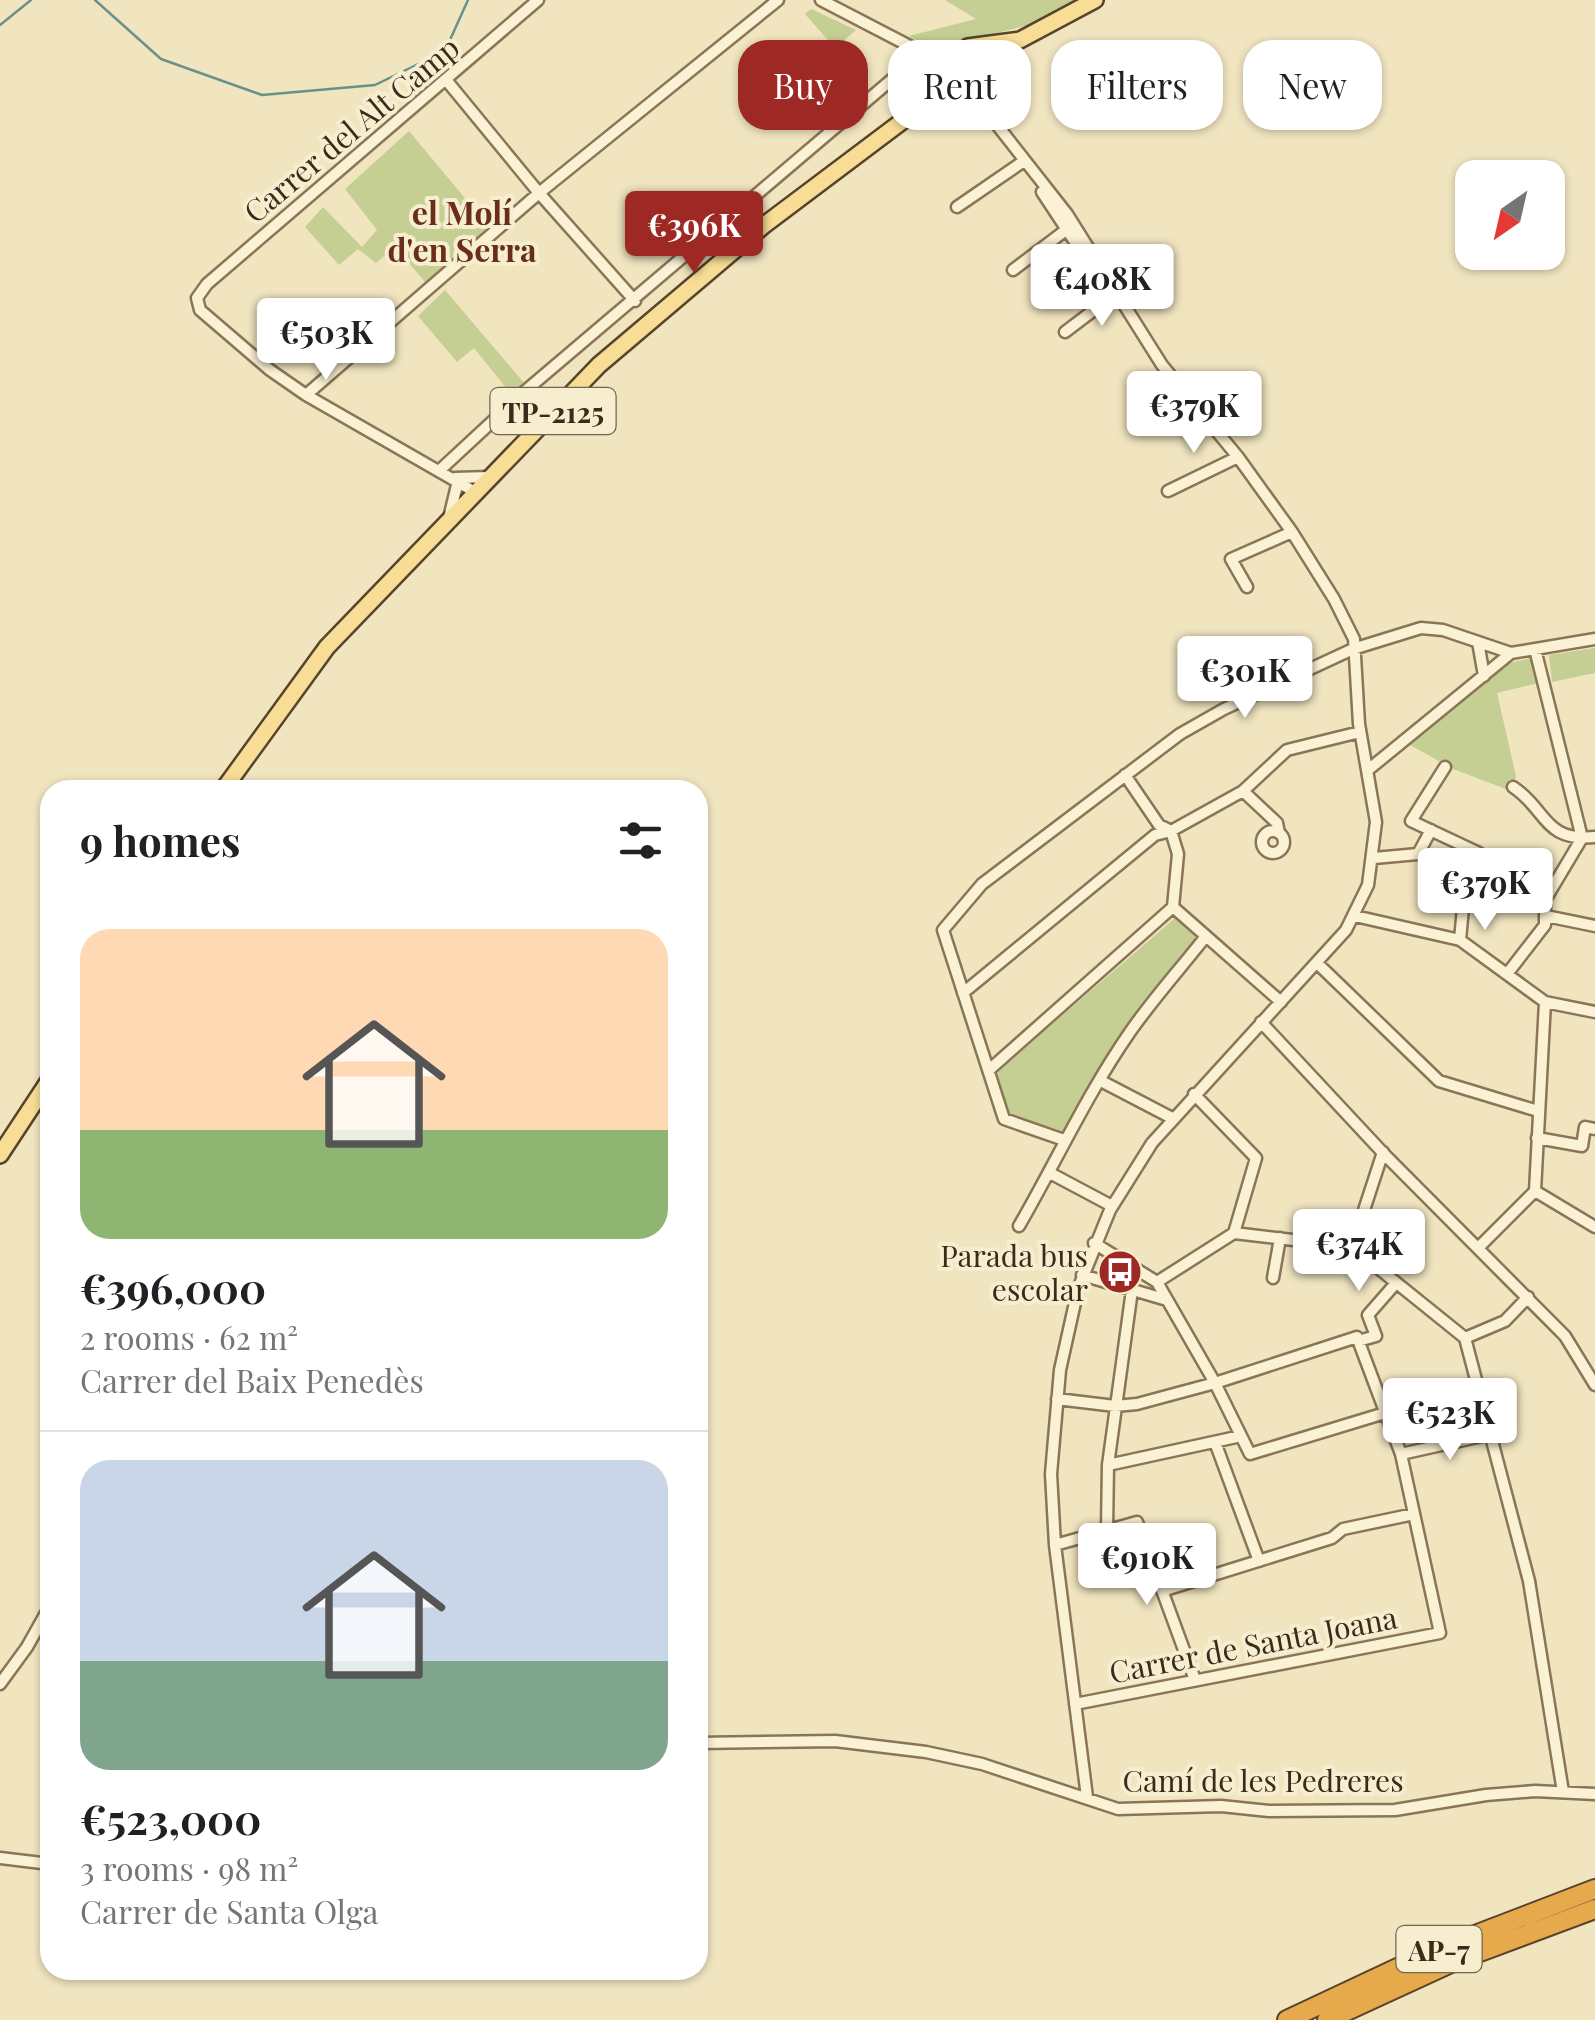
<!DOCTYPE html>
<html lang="en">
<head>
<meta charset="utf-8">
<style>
  body { margin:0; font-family:"Playfair Display",serif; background:#f2f2f2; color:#202124; height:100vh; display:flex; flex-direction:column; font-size:38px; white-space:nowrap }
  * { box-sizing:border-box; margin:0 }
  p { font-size:32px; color:#757577 }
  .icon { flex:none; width:55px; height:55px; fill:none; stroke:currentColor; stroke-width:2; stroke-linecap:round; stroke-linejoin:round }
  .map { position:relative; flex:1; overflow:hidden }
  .details { position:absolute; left:40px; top:780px; width:668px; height:1200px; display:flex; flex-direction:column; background:#fff; border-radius:30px; box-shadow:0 2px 8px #0004 }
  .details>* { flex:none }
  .top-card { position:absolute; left:738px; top:40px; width:708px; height:90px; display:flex; gap:20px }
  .needle { width:65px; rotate:214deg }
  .fabs { position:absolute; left:1455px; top:160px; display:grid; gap:20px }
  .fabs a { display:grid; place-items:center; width:110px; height:110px; border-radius:20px; background:#fff; box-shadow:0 2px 8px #0004; font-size:50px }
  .price { position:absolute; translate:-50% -85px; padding:0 22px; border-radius:10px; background:#fff; color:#222; font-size:32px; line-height:65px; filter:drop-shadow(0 2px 5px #0008) }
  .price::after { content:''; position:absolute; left:50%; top:60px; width:30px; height:22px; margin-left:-15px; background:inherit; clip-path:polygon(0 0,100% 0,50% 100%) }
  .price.on { background:#9e2823; color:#fff }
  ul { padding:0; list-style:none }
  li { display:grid; align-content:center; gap:20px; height:530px; padding:0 40px }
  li+li { border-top:2px solid #e0e0e0 }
  li span { display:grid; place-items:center; height:310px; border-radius:30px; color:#555 }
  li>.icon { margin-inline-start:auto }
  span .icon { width:180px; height:180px; fill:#fffc; stroke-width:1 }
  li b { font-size:42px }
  h2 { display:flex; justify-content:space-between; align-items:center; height:120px; padding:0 40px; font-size:42px }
  .tag { padding:0 35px; border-radius:30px; background:#fff; box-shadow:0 2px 8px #0004; font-size:35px; line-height:90px }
  .tag.on { background:#9e2823; color:#fff }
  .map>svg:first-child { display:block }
  .green { fill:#c5cf93 }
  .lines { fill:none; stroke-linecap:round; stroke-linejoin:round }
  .stream { stroke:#6a9189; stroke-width:2.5 }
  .minor-casing { stroke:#8b7557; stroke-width:15 }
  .primary-casing { stroke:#58432b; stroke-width:20 }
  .motorway-casing { stroke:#58432b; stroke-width:22 }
  .minor { stroke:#fbf1d4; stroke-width:10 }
  .primary { stroke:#f7dd95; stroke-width:15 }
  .motorway { stroke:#e6a94b; stroke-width:18 }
  .labels { text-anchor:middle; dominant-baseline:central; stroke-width:8; stroke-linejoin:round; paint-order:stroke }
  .shield { fill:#f7eed0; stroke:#726652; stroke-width:2.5 }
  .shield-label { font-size:28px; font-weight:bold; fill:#392c1c }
  .street-label { font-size:30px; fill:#392c1c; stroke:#f7eed0 }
  .poi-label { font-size:30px; fill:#392c1c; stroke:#f7eed0; text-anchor:end }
  .neighbourhood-label { font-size:32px; font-weight:bold; fill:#692e19; stroke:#f7eed0 }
</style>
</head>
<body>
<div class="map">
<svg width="1595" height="2020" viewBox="0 0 1595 2020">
  <rect width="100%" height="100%" fill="#f1e5c0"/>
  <path class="green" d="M945,0H1076L1033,24L953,44L926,46L909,36L976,19Z
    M811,9L856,30L835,48L805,14Z
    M966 67a12 12 0 1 1 24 0a12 12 0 1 1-24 0Z
    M409,131L489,227L425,282L395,247L376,263L358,249L339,265L305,227L323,207L362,247L377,230L345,189Z
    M445,290L525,384L511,394L474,348L457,362L418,316Z
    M1595,648V673L1552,682L1549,655Z
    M1531,658L1539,683L1497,693L1516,776L1511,791L1453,769L1410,745L1509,663Z
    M1175,918H1181L1197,934V938L1121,1037L1067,1131L1062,1133L1009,1114L996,1078L998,1071Z"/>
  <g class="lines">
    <path class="stream" d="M95,0L161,59L262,95L375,85L445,51L468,0
      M0,25L31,0"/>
    <defs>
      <path id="minor" d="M821,0L923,53L938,52L955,65
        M447,81L539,193L635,301
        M973,88L983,107L1067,214L1162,365L1238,457L1292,532L1334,599L1354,639L1359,724L1376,822L1368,885L1346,930L1152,1143L1110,1210L1078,1289L1060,1370L1051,1474L1055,1545L1087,1797
        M1042,192L1079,248
        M957,207L1024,161
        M1013,270L1066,230
        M1065,332L1115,294
        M306,395L539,193L778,0
        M440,470L524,392L923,53
        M455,478L489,477
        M1168,491L1238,457
        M475,492L306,395L270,370L200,310L197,298L207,284L538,0
        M450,514L458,481
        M1247,587L1231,559L1292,532
        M1478,642L1484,676
        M1535,649L1582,838
        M1445,767L1411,821L1479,853L1466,876L1460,940
        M1368,770L1511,653
        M1125,775L1159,825L1171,831L1178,854L1173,907L1281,1002
        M1513,787C1547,809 1543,842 1595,837
        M1243,791L1277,823L1279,833
        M1262 842a11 11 0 1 1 22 0a11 11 0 1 1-22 0Z
        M1374,858L1418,854L1431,830
        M1355,916L1460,940L1545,1002L1595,1012
        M1546,916L1595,926
        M1317,963L1439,1081L1538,1111
        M1507,974L1545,925V900L1582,838
        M963,993L1155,835L1171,831L1243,791L1287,750L1360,732
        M1261,1022L1385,1155L1565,1336L1595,1385
        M989,1070L1173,907
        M1101,1081L1172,1118
        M1194,1094L1256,1158L1234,1233
        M1537,1138L1582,1146L1585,1127L1595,1129
        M1064,1140L1004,1119L943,930L982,884L1180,734L1224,709L1353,649L1421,628L1443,630L1511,653L1595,639
        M1050,1173L1112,1206
        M1535,1191L1595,1227
        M1019,1226C1056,1162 1087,1094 1130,1032C1153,999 1181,968 1206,936
        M1094,1243L1157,1282L1215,1383L1250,1454L1385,1413
        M1352,1247L1383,1152
        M1479,1247L1535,1191L1545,1002
        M1082,1275L1167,1300
        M1273,1278L1280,1238
        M1157,1282L1234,1233L1352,1247L1465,1338
        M1465,1338L1529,1581L1563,1792
        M1465,1338L1505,1321L1528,1297
        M1358,1341L1376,1336L1368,1315L1396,1283
        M1057,1399L1115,1406L1137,1404L1215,1383L1357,1337L1401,1454L1440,1633L1075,1704
        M1215,1442L1259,1561
        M1401,1454L1491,1434
        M1108,1465L1241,1436
        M1107,1530L1108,1465L1132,1290
        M1055,1545L1137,1522L1195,1680
        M1162,1591L1332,1538L1343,1529L1414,1514
        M0,1684L27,1647L50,1606
        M698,1743L835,1741L926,1752L982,1764L1118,1809L1221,1806L1269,1811L1395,1810L1486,1795L1535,1791L1595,1794
        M0,1858L50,1864"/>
      <path id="primary" d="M991,45L1001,62L1000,76L987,88L966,85L955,65L968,47L1020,40L1095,0
        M223,790L327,647L599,365L763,226L941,92L957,70
        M0,1155L50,1079"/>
      <path id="motorway" d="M1287,2020L1436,1950L1595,1889
        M1327,2020L1453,1962L1595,1909"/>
    </defs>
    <use href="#minor" class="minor-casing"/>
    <use href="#primary" class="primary-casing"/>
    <use href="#motorway" class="motorway-casing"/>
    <use href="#minor" class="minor"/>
    <use href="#primary" class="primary"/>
    <use href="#motorway" class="motorway"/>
  </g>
  <defs>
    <symbol id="bus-disc" viewBox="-11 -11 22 22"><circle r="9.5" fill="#9e2823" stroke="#f7eed0"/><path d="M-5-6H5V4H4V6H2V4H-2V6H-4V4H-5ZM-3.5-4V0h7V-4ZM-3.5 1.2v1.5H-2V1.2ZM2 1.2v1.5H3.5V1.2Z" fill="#fff"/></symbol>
  </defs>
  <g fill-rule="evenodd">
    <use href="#bus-disc" x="1095" y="1247" width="50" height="50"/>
  </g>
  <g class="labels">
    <g class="shield">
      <rect x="490.5" y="388" width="125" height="46" rx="8"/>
      <rect x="1396.5" y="1926" width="85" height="46" rx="8"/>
    </g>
    <g class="shield-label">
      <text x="553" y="411">TP-2125</text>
      <text x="1439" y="1949">AP-7</text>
    </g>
    <g class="street-label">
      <text transform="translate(351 129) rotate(-40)">Carrer del Alt Camp</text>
      <text transform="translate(1253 1644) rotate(-11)">Carrer de Santa Joana</text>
      <text x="1263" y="1780">Camí de les Pedreres</text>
    </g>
    <g class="poi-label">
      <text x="1088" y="1255">Parada bus<tspan x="1088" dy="34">escolar</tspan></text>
    </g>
    <g class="neighbourhood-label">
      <text x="462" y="211">el Molí<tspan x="462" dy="37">d'en Serra</tspan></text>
    </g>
  </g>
</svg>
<div class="fabs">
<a><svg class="needle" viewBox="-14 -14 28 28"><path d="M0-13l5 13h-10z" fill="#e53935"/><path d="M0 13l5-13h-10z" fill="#757577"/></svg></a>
</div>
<b class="price on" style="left:694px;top:276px">€396K</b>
<b class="price" style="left:1102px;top:329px">€408K</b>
<b class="price" style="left:326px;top:383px">€503K</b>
<b class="price" style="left:1194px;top:456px">€379K</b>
<b class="price" style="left:1245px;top:721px">€301K</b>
<b class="price" style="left:1485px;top:933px">€379K</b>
<b class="price" style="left:1359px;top:1294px">€374K</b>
<b class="price" style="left:1450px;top:1463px">€523K</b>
<b class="price" style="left:1147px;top:1608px">€910K</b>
<div class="top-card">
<a class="tag on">Buy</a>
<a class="tag">Rent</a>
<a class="tag">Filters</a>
<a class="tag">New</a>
</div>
<section class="details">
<h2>9 homes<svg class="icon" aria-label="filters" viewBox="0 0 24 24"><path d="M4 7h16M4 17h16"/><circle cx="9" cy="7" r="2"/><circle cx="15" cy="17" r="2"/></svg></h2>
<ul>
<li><span style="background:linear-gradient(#ffd9b3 65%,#8fb573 0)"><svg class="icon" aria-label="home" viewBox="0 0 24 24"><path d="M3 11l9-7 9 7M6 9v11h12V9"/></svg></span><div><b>€396,000</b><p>2 rooms · 62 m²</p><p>Carrer del Baix Penedès</p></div></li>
<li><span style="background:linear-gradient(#c9d6e8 65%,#7fa58c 0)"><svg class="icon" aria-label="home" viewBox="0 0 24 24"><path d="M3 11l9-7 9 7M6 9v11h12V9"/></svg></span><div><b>€523,000</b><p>3 rooms · 98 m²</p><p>Carrer de Santa Olga</p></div></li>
</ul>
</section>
</div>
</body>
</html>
